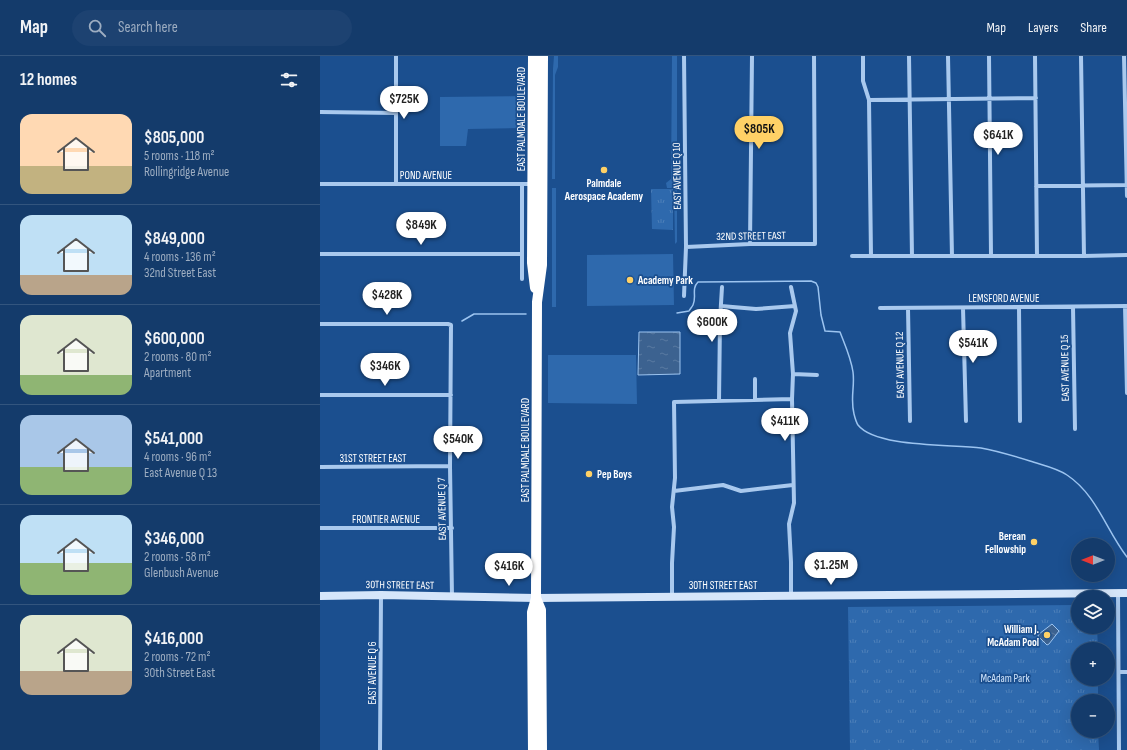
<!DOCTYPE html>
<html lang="en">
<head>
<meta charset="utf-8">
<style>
  body { margin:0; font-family:"Sofia Sans Condensed",sans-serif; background:#1d4271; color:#f1f3f6; height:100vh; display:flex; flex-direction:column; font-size:15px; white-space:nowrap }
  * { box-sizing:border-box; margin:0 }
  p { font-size:13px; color:#9dadc1 }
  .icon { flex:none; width:22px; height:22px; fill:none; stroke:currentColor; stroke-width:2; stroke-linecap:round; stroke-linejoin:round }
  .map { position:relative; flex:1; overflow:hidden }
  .details { display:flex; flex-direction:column; background:#143b6b; width:320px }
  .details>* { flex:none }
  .needle { width:26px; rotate:270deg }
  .tools { position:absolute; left:751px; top:482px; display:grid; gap:8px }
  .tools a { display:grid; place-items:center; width:44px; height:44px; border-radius:50%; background:#143b6b; box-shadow:0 4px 16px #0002,0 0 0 1px #33557e; font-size:20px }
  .price { position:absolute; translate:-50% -34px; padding:0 9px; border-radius:14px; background:#fff; color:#222; font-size:13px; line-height:26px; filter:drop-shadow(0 1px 2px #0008) }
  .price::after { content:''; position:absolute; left:50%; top:24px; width:12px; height:9px; margin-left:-6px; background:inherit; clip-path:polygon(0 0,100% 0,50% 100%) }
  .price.on { background:#ffd166; color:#111 }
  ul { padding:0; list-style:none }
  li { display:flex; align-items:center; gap:12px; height:100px; padding:0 20px }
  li+li { border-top:1px solid #33557e }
  li span { display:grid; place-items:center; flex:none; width:112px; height:80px; border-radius:12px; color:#555 }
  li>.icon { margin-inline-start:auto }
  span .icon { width:48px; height:48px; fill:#fffc; stroke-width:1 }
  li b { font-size:17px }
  h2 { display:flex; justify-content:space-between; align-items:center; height:48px; padding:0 20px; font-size:17px }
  header { display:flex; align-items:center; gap:24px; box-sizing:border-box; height:56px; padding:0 20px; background:#143b6b; border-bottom:1px solid #33557e }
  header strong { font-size:19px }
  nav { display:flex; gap:22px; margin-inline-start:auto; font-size:14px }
  .search { width:280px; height:36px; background:#1d4271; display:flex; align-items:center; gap:10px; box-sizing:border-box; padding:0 14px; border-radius:22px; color:#9dadc1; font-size:15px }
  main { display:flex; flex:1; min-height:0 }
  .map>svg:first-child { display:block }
  .grass { fill:#2e69ad }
  .park { fill:url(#park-tufts) }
  .water { fill:url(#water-ripples); stroke:#9cc4f0 }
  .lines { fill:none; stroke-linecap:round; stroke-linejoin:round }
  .stream { stroke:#9cc4f0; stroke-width:1.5 }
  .street { stroke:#a9c9ee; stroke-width:4 }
  .secondary { stroke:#d6e6fa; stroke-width:8 }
  .highway { stroke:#fff; stroke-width:10 }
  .poi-dot { fill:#ffd166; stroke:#1b4f8f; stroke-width:1.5 }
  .labels { text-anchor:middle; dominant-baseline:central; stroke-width:3.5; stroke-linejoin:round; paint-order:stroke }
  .street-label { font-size:11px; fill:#fff; stroke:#1b4f8f }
  .poi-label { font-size:11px; font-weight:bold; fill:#fff; stroke:#1b4f8f; text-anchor:start }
  .park-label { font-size:11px; fill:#cfe3fa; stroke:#1b4f8f }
</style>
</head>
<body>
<header>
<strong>Map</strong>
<div class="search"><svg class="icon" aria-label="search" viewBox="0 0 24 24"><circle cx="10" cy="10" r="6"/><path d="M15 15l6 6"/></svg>Search here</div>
<nav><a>Map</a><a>Layers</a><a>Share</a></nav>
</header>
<main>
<section class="details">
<h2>12 homes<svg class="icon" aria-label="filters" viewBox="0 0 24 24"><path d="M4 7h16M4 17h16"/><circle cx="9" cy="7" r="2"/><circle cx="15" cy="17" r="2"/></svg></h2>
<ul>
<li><span style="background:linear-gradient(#ffd9b3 65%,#c2b280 0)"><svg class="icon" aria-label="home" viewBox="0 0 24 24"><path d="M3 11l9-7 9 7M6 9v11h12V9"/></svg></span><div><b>$805,000</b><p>5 rooms · 118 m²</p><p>Rollingridge Avenue</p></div></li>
<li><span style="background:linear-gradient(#bfe0f5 75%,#b9a48a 0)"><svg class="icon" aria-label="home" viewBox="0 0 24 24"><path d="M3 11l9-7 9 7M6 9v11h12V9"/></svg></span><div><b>$849,000</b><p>4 rooms · 136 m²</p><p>32nd Street East</p></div></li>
<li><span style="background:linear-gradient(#dfe7d0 75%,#8fb573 0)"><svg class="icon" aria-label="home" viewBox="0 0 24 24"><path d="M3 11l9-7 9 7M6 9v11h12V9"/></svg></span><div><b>$600,000</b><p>2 rooms · 80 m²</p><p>Apartment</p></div></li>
<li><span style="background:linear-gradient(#a9c7e8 65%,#8fb573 0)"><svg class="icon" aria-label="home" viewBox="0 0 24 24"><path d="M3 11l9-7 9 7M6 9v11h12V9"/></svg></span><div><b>$541,000</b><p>4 rooms · 96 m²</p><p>East Avenue Q 13</p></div></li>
<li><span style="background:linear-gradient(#bfe0f5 60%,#8fb573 0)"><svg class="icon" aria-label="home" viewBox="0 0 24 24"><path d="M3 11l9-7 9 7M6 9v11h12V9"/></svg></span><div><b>$346,000</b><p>2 rooms · 58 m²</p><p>Glenbush Avenue</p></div></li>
<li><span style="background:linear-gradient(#dfe7d0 70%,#b9a48a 0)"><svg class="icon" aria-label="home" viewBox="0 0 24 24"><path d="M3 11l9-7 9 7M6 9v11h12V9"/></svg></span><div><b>$416,000</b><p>2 rooms · 72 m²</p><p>30th Street East</p></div></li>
</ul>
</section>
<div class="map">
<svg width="807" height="694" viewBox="0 0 807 694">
  <defs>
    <pattern id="park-tufts" width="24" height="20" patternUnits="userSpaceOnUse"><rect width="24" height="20" fill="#2e69ad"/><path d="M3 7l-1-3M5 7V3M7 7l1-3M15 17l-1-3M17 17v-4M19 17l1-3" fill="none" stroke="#4d80b9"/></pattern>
    <pattern id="water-ripples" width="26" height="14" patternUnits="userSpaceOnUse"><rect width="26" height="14" fill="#3c6290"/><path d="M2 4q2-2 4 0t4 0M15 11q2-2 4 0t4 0" fill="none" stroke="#597aa1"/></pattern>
  </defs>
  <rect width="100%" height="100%" fill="#1b4f8f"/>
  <path class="grass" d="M234,0H238V11L235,19V123H232L233,13Z
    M352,0H357V186L355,188L354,132H347L346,127L351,123Z
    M206,40V72L148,73L146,90H120V41Z
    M232,132H236V251H232Z
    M353,198L354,249L267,250V199Z
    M228,299H316L317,348L228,347Z"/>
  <path class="park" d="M331,133H353V174L332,173Z
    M758,549V571H777L778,593H758V623H778V645H758V675H778L779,694H530L528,551Z"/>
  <path class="water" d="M319,276H360V318L318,319Z
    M732,568L739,575L729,588L727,589L718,580L719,578Z"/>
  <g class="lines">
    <path class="stream" d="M357,257L369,255C370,253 372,251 373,249C377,241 371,233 378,226L491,225L496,227L498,231L501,259L505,275L520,276C525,289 531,302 533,316C535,331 530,342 534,358C535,362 536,366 538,369C556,392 633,388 661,392C678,395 694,400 710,405C722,409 737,412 747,419C777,439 786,474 807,501
      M142,265L154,258H206"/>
    <path class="street" d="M76,0V128
      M543,0V25L549,44L551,200
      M589,0L592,200
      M628,0L632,200
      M669,0L671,199
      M715,0L717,200
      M761,0L764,200
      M804,0L807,140
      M549,44L716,42
      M0,56L76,57
      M0,128H212
      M202,128V223
      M716,130L807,129
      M430,188L432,0
      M366,191L430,188H495L494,0
      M0,198H202
      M532,200H764L807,199
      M471,231L476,255L470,277L473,318L472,343L474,447L469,468L471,506V540
      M364,240L366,191L364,0
      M401,250L436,253L475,250
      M805,250L807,337
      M699,251L700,365
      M753,251L755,373
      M560,252L807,250
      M588,252L590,365
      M643,252L646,365
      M0,268H128L131,269L130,410L132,541
      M473,318L497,319
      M0,339H131
      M435,344V323
      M399,345L400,264L402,231
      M0,411L130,410
      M354,435L403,429L421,435L473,429
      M0,472H132
      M798,537L799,694
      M352,540V507L354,471L352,451L355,422L354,346L472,343
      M799,616H807
      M60,694L61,539"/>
    <path class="secondary" d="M0,540L61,539L216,542L807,537"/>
    <path class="highway" d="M213,0L212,207L215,232
      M216,542L221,554L222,694
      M213,694L212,556L216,542L217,246L222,209L223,0"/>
  </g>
  <g class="poi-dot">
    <circle cx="284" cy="114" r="4"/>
    <circle cx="310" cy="224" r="4"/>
    <circle cx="269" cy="418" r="4"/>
    <circle cx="714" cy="486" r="4"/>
    <circle cx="727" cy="579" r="4"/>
  </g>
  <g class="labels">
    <g class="street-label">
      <text transform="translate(201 63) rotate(-90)">EAST PALMDALE BOULEVARD</text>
      <text x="106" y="119">POND AVENUE</text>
      <text transform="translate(357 120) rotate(-91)">EAST AVENUE Q 10</text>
      <text transform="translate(431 180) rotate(-1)">32ND STREET EAST</text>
      <text x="684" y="242">LEMSFORD AVENUE</text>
      <text transform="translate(580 309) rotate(-91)">EAST AVENUE Q 12</text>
      <text transform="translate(745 312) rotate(-91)">EAST AVENUE Q 15</text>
      <text transform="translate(205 394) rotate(-90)">EAST PALMDALE BOULEVARD</text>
      <text x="53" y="402">31ST STREET EAST</text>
      <text transform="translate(122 453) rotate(-91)">EAST AVENUE Q 7</text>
      <text x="66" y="463">FRONTIER AVENUE</text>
      <text transform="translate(80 529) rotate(1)">30TH STREET EAST</text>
      <text x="403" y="529">30TH STREET EAST</text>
      <text transform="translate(52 617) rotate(-90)">EAST AVENUE Q 6</text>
    </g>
    <g class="poi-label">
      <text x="284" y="127" text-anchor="middle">Palmdale<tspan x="284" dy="13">Aerospace Academy</tspan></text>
      <text x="318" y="224">Academy Park</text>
      <text x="277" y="418">Pep Boys</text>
      <text x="706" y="480" text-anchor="end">Berean<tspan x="706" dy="13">Fellowship</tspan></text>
      <text x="719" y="573" text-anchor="end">William J.<tspan x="719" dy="13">McAdam Pool</tspan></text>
    </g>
    <g class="park-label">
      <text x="685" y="622">McAdam Park</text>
    </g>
  </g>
</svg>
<div class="tools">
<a><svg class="needle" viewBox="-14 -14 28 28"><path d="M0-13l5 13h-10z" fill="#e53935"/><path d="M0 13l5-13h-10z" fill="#9dadc1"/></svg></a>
<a><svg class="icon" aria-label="layers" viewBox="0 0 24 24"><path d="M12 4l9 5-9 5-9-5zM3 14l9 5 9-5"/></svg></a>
<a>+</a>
<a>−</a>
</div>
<b class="price" style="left:84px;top:64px">$725K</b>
<b class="price on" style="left:439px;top:94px">$805K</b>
<b class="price" style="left:678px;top:100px">$641K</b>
<b class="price" style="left:101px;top:190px">$849K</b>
<b class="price" style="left:67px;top:260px">$428K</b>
<b class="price" style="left:392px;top:287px">$600K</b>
<b class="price" style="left:653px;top:308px">$541K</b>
<b class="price" style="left:65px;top:331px">$346K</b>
<b class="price" style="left:465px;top:386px">$411K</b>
<b class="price" style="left:138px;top:404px">$540K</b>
<b class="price" style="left:511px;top:530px">$1.25M</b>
<b class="price" style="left:189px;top:531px">$416K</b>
</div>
</main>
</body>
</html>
